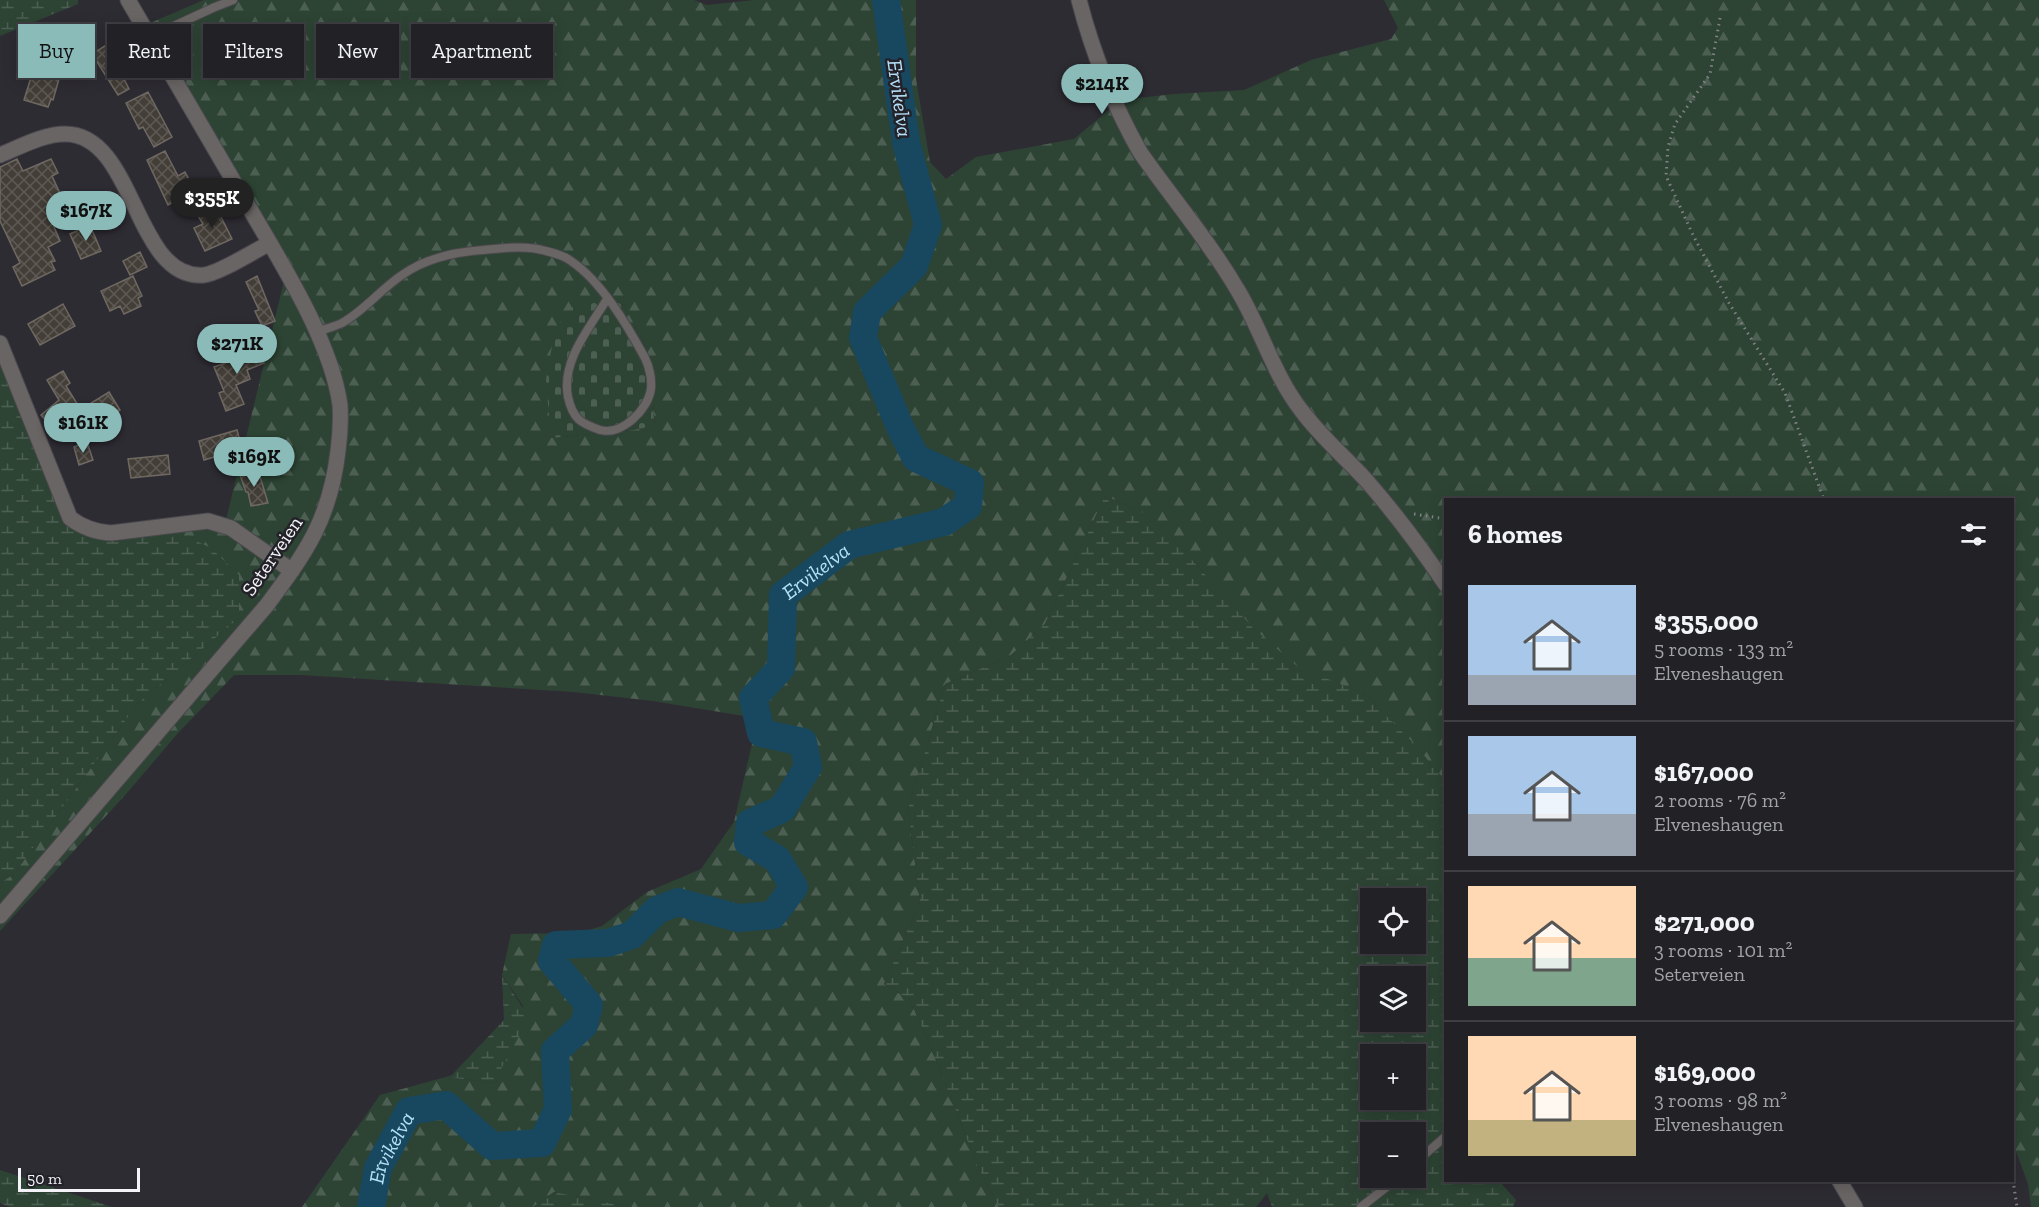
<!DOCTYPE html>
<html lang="en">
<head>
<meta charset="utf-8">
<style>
  body { margin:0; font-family:"Zilla Slab",serif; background:#2a292e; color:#f1f3f6; height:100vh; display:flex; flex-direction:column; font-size:22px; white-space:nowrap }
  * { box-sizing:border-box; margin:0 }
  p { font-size:20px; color:#a2a3a7 }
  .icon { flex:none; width:33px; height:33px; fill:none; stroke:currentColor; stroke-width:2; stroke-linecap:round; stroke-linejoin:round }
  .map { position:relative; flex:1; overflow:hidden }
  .details { position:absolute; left:1444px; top:498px; width:570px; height:684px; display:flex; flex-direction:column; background:#222126; border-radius:0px; box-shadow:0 3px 15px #0003,0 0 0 2px #3f3e43 }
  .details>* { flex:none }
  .banner { position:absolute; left:18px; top:24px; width:570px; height:54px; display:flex; gap:12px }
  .tools { position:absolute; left:1360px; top:888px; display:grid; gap:12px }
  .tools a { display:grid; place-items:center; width:66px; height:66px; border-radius:0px; background:#222126; box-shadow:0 3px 15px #0003,0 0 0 2px #3f3e43; font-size:30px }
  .scale { position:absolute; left:18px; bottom:15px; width:122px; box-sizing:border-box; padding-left:6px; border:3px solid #f4f3f7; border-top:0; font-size:16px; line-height:21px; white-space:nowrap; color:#f4f3f7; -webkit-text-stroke:4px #242229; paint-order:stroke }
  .price { position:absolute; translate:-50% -51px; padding:0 14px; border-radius:21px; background:#8bbbb9; color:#111; font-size:20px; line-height:39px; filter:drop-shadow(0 2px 3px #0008) }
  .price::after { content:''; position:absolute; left:50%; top:36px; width:18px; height:14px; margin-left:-9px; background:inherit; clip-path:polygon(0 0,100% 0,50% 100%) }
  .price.on { background:#222; color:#fff }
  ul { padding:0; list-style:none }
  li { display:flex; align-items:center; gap:18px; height:150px; padding:0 24px }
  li+li { border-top:2px solid #3f3e43 }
  li span { display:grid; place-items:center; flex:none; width:168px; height:120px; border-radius:0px; color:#555 }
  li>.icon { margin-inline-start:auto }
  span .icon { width:72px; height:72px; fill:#fffc; stroke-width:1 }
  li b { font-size:26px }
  h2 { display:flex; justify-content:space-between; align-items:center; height:72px; padding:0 24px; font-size:26px }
  .tag { padding:0 21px; border-radius:0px; background:#222126; box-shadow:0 3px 15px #0003,0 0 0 2px #3f3e43; font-size:21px; line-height:54px }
  .tag.on { background:#8bbbb9; color:#111 }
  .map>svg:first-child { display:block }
  .forest { fill:url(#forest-firs); fill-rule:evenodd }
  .wetland { fill:url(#wetland-marsh); fill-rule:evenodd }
  .cemetery { fill:url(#cemetery-stones) }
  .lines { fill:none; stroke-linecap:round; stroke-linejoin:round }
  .river { stroke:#184860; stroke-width:28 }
  .building { fill:url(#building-cross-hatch); stroke:#6f6962; stroke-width:1.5 }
  .lane-casing { stroke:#4a484e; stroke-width:10 }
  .street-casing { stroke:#4a484e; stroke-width:17 }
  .path { stroke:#828186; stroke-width:3; stroke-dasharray:1.5 4.5; stroke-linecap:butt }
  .lane { stroke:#696564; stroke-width:8 }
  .street { stroke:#696564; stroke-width:15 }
  .labels { text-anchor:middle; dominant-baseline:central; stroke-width:5; stroke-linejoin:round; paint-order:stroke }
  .street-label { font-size:20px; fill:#f4f3f7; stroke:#242229 }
  .water-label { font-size:21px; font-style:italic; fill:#b5e0fa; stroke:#242229 }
</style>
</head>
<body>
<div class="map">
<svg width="2039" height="1207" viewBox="0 0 2039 1207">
  <defs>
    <pattern id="forest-firs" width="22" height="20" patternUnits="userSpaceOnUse" patternTransform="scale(1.5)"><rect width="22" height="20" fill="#2d4434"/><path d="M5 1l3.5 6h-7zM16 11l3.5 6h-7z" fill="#4c5f52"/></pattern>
    <pattern id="wetland-marsh" width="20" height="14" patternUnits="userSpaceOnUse" patternTransform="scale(1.5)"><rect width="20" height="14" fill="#2d4434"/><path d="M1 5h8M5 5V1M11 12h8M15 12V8" fill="none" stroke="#4c5f52"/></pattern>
    <pattern id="cemetery-stones" width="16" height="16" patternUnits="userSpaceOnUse" patternTransform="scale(1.5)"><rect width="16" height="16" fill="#2d4434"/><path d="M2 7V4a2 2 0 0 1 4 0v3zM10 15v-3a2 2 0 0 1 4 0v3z" fill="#4c5f52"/></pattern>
    <pattern id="building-cross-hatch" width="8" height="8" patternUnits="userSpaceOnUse" patternTransform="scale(1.5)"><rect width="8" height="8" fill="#433e37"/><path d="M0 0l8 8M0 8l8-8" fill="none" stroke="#5f5a55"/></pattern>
  </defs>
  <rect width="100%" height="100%" fill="#2e2c33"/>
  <path class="forest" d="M204,0H694L707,5L754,0H916V79L930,162L946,179L976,157L1074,139L1121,100L1174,94L1244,90L1311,60L1391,39L1398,28L1384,0H2039V1207H2031L2028,1184L2013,1143V500H1446V782L1415,745L1365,694L1298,668L1252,627L1168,533L1148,514L1105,496L1045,624L1010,656L945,684L908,809L920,902L884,984L910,1000L932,1050L978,1167L999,1207H630L554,1192L533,1207H302L380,1095L446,1077L496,1083L523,1006L502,975L511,934L579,933L602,926L647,892L701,869L734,822L752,744L750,723L744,716L653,701L574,692L301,675H234L178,733L127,793L0,931V883L14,874L138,703L239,618L161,530L225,524L286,273L150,23ZM604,297L624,305L644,343L655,425L632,430L551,438Z"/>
  <path class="wetland" d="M0,0H78V4L0,36Z
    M0,349L67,518L112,535L161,530L188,537L211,548L239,575V618L138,703L14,874L0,883Z
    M1105,496L1148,514L1168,533L1252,627L1298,667L1365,694L1415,745L1446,782V1180L1499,1181L1516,1200L1513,1207H1272L1267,1193L1256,1207H999L978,1167L932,1050L910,1000L884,984L920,902L908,809L945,684L1010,656L1045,624ZM1371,898H1416V944H1371ZM1371,976H1416V1022H1371ZM1371,1054H1416V1100H1371ZM1371,1132H1416V1178H1371Z
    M502,975L529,1018L502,1067L496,1083L446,1077L452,1075L504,1020Z
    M0,1170L112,1207H10L0,1203Z
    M554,1192L630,1207H533Z"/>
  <path class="cemetery" d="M604,297L624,305L644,343L655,426L632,430L551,438L546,380L555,329L576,303Z"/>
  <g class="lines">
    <path class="river" id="s1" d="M371,1207L378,1168L409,1111L446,1105L492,1146L542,1143L558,1109L555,1051L584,1025L589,1005L552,961L556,945L608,943L632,935L657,910L678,902L738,918L773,915L794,887L777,859L748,842L750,823L782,809L808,767L803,742L761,733L753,698L781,668L783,595L849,545L944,522L968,506L970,483L916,458L900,427L863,338L867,312L914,266L928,225L906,142L886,0"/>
  </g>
  <path class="building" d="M116,39L127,57L125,59L129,65L120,71L129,89L118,95L92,54Z
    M33,71L59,79L53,100L51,99L48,107L24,100Z
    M148,92L172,137L154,147L143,127L139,129L126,103Z
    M165,151L178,176L185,172L195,191L168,205L147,160Z
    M17,159L23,171L51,159L58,173L52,176L63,200L59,202L63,210L49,215L60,241L48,247L55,261L51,262L55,270L22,286L13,267L20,263L0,221V167Z
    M215,205L232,239L205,251L194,228L203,224L197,214Z
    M90,225L101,251L81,259L70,234Z
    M140,252L147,267L130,275L123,261Z
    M133,276L142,296L138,298L141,306L124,314L120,306L110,311L101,291Z
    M257,276L275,321L262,326L255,311L259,310L246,282Z
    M63,304L75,326L40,345L28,324Z
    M256,345L264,363L247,370L250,379L236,385L244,404L226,411L219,393L224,391L214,367L225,363L223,359Z
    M63,371L70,383L66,386L78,405L53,428L41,415L59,400L47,380Z
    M109,392L120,410L86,431L75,413Z
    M237,430L242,449L204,460L199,441Z
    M87,442L93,460L79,465L74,447Z
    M168,455L170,474L131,478L128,459Z
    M258,470L268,503L251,506L248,492H246L240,475Z"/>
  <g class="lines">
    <defs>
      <path id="lane" d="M150,37L215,7L233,0
        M316,332C324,329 334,327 342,323C364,311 381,289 402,275C426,258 454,252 483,250C503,248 526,245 546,251C554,253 565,256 571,261C602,282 627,325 645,358C649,366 652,379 651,388C649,409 622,436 600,430C580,423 573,419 568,397C561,361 589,329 607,299
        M1416,1162L1446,1136
        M1361,1207L1398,1178"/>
      <path id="street" d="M1079,0C1093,54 1113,104 1140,152C1172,198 1209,241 1237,289C1261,328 1273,374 1301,410C1320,436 1344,456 1366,480C1395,513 1421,548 1446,585
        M0,155C20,147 43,134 65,134C136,134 134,281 204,275C220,273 254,251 270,243
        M0,343L70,518C83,528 95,532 111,533L208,521L231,528L292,571
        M0,916L267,605C307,551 330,519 338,451C340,436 341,420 340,405C331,340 280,261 247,204C208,136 168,68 128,0
        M1839,1180L1855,1207"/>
    </defs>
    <use href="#lane" class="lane-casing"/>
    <use href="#street" class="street-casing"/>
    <path class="path" d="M1720,18L1710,74L1675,124L1668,147L1666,176L1693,235L1729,303L1785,393L1824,500
      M1414,514L1446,519
      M2013,1180L2017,1207"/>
    <use href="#lane" class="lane"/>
    <use href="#street" class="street"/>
  </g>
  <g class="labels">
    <g class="street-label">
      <text transform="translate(272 556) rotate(-56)">Seterveien</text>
    </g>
    <g class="water-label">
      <text transform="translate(900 98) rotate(82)">Ervikelva</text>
      <text stroke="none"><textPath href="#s1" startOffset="1179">Ervikelva</textPath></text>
      <text stroke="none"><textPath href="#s1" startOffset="63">Ervikelva</textPath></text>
    </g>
  </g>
</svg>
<div class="tools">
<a><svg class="icon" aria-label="locate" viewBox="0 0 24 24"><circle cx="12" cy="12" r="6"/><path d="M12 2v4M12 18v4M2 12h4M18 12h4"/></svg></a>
<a><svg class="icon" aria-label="layers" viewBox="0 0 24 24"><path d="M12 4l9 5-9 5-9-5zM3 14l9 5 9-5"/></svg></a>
<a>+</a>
<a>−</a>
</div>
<div class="scale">50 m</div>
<b class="price" style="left:1102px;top:115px">$214K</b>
<b class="price on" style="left:212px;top:229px">$355K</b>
<b class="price" style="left:86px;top:242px">$167K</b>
<b class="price" style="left:237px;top:375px">$271K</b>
<b class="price" style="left:83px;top:454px">$161K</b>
<b class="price" style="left:254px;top:488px">$169K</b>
<div class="banner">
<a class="tag on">Buy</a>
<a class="tag">Rent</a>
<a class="tag">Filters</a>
<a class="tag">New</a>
<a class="tag">Apartment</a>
</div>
<section class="details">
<h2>6 homes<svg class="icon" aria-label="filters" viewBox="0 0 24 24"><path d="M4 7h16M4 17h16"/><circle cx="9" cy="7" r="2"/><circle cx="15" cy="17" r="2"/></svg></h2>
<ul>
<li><span style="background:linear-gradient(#a9c7e8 75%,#9aa5b1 0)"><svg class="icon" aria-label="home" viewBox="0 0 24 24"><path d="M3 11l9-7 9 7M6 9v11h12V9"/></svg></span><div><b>$355,000</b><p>5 rooms · 133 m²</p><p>Elveneshaugen</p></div></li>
<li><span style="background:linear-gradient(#a9c7e8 65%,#9aa5b1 0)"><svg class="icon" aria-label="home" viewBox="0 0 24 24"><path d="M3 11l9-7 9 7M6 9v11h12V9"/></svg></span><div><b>$167,000</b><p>2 rooms · 76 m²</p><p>Elveneshaugen</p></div></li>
<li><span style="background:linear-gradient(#ffd9b3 60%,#7fa58c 0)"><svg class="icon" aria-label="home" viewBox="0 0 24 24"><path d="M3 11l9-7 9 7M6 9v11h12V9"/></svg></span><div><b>$271,000</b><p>3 rooms · 101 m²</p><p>Seterveien</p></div></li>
<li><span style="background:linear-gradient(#ffd9b3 70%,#c2b280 0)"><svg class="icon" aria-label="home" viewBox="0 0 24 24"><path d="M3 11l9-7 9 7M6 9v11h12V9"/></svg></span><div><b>$169,000</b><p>3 rooms · 98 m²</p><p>Elveneshaugen</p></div></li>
</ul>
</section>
</div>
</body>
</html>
